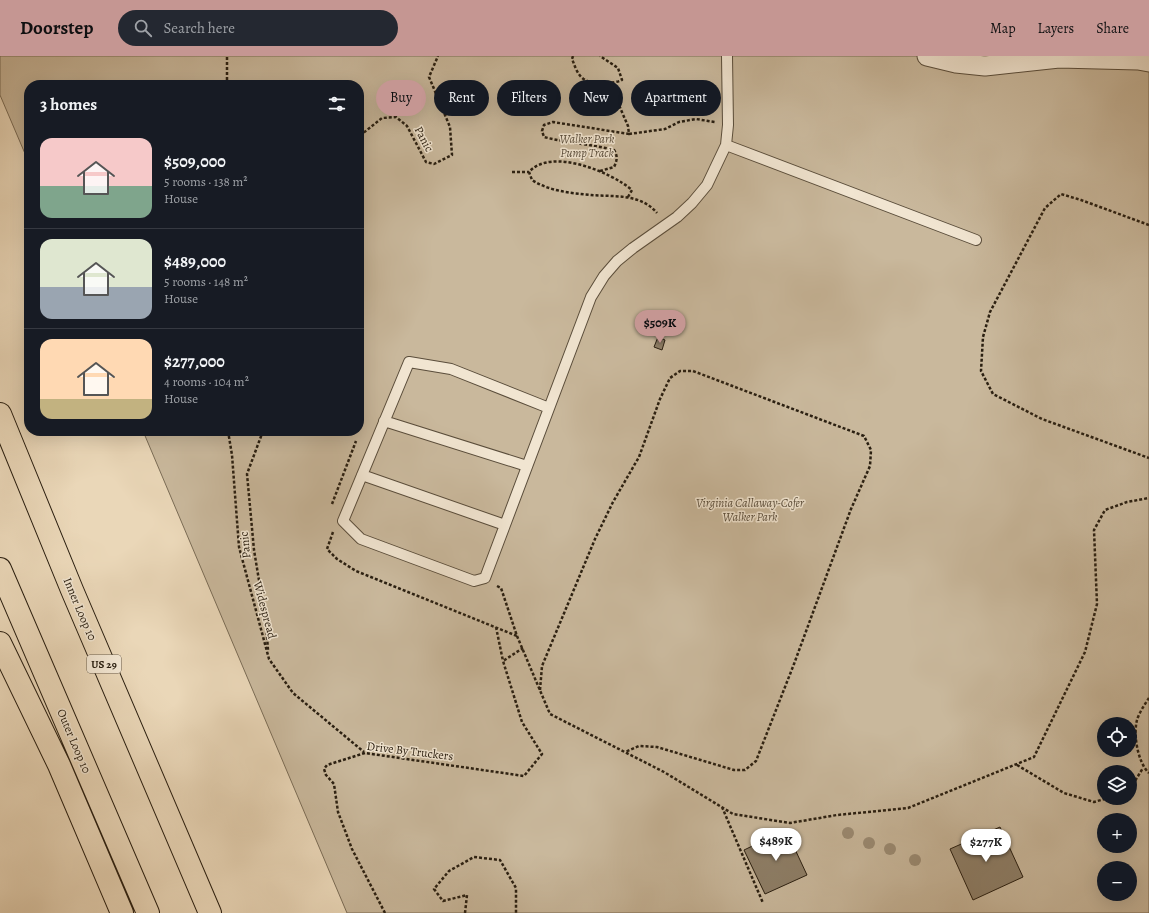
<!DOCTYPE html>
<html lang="en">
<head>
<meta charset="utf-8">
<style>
  body { margin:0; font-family:Alegreya,serif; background:#242831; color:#f1f3f6; height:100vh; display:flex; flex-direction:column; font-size:15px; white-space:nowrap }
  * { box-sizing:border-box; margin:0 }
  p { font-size:13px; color:#9ea1a6 }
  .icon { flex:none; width:22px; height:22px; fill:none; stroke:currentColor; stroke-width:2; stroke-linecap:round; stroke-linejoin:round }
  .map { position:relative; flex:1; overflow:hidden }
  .sheet { position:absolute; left:24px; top:24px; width:340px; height:356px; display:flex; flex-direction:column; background:#171b24; border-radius:16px; box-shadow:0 4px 16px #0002 }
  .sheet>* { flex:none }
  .guide { position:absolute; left:376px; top:24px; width:380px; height:36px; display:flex; gap:8px }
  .tools { position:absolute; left:1097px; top:661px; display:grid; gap:8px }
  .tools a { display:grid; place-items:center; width:40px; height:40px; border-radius:50%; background:#171b24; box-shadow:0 4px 16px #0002; font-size:20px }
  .price { position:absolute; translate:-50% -34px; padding:0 9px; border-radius:14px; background:#fff; color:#222; font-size:13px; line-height:26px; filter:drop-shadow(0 1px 2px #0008) }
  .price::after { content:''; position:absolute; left:50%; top:24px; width:12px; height:9px; margin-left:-6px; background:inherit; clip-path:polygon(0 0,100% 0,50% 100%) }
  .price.selected { background:#c59692; color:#111 }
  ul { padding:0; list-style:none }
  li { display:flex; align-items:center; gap:12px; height:100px; padding:0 16px }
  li+li { border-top:1px solid #363941 }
  li span { display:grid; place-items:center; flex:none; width:112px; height:80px; border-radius:12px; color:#555 }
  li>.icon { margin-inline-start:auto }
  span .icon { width:48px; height:48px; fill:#fffc; stroke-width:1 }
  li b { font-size:17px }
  h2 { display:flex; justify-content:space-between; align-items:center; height:48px; padding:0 16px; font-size:17px }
  .pill { padding:0 14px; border-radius:18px; background:#171b24; box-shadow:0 4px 16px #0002; font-size:14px; line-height:36px }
  .pill.selected { background:#c59692; color:#111 }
  header { display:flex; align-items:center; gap:24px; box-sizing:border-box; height:56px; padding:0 20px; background:#c59692; color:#111 }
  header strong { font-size:19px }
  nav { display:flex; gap:22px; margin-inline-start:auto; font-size:14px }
  .search { width:280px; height:36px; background:#242831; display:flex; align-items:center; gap:10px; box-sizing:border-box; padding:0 14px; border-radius:22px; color:#9ea1a6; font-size:15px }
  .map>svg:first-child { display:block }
  .green { fill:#c9b89c; stroke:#7a6c56; fill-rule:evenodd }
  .building { fill:#8e7f68; stroke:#2a1f11 }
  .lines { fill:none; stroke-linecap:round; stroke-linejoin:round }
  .lane-casing { stroke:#5a4d3b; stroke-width:12 }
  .street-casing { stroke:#5a4d3b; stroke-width:21 }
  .highway-casing { stroke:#2a1f11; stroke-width:24 }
  .path { stroke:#2a1f11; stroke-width:2.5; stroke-dasharray:3 2; stroke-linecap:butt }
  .lane { stroke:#f1e5d1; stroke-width:10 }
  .street { stroke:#f1e5d1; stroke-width:19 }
  .highway { stroke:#ead7b8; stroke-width:22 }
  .tree { fill:#9b8b73 }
  .labels { text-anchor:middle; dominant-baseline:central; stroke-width:3; stroke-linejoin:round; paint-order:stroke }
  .shield { fill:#f1e5d1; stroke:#665a4b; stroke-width:1 }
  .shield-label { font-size:11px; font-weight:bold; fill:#2a1f11 }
  .street-label { font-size:12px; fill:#2a1f11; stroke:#f1e5d1 }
  .park-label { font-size:12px; font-style:italic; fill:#5a4d3b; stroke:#f1e5d1 }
</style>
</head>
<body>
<header>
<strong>Doorstep</strong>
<div class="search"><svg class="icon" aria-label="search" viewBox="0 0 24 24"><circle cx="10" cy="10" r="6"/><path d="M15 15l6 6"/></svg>Search here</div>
<nav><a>Map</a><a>Layers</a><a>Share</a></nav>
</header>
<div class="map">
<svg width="1149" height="857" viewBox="0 0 1149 857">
  <rect width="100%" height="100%" fill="#ead7b8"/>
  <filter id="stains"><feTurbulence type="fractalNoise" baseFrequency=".005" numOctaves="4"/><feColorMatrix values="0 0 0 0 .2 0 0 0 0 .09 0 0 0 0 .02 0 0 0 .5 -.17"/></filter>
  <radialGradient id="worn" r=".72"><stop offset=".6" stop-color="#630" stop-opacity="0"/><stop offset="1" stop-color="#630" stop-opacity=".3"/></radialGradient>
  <path class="green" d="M0,0H1149V857H347L143,375H359V29H29V107L0,39ZM1104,668H1130V694H1104ZM1104,716H1130V742H1104ZM1104,764H1130V790H1104ZM1104,812H1130V838H1104Z"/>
  <path class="building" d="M658,281L665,284L662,294L654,291Z
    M1000,771L1023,821L973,844L950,793Z
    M786,774L807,819L765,838L744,794Z"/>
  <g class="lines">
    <defs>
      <path id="lane" d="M726,89L976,184
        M549,352L451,313L409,306L343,465L361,483L474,525L485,522L591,241L604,220L617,205L633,192L677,161L692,147L707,129L726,89L728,69L727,0
        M384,365L527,410
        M362,419L505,469"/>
      <path id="street" d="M927,0L956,7L985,10L1059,2L1138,4L1149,6"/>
      <path id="highway" d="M0,358L72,534L210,857
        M0,513L148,857
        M0,587L59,709L122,857"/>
    </defs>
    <use href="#lane" class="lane-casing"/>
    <use href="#street" class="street-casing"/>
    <use href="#highway" class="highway-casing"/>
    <path class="path" d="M573,0L572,3C575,10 577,19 585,24C593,28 614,28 622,24L618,12L600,0
      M227,29V0
      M629,78L665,73L679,66L696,63L715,66
      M359,85L362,78L382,62L396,61L407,70L426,106L434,108L452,99L450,71L429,21L438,0
      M600,115L614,111C617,105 618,100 614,94C591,88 567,87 544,81L542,75L544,69L553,66L629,78L628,70L612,33L602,26
      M512,116H529
      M628,141L632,134C611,116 551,91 529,116L532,124C549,135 570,137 591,139C614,141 640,137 657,157
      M1149,169L1081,144L1061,138L1045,152L990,256L983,281L981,315L993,338L1042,363L1149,402
      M228,375L232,399L239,491L269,603L293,637L364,696
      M263,375L247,418L254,494L266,567L268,594
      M332,448L356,385
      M333,476L327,493L337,503L356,515L517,580
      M497,530L501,532L517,580L550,658L664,716L733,758L790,767L837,759L908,752L1034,701L1085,596L1097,548L1094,474L1105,454L1127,446L1149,442
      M496,571L503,605
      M540,634L542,610L595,483L613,446L639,401L660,343L670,322L680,315H693L864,380L871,394L870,410L851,453L794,608L756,705L745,714H734L657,691L639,690L625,696
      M1149,642C1145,648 1139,657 1137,664C1133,679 1138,707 1149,717
      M1017,709L1064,737L1094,746L1108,742
      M1130,733L1143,712
      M722,751L763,847
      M385,857L352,793L338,756L334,728L326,719L324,713L327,709L365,697L524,720L542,698L522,666L503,605L523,592
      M465,857L467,839L443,845L434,833L449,815L474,801L500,804L516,832V857"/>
    <use href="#lane" class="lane"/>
    <use href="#street" class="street"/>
    <use href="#highway" class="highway"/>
  </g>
  <g class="tree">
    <circle cx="848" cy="777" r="6"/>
    <circle cx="869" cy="787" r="6"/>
    <circle cx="890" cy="793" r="6"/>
    <circle cx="915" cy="804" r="6"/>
  </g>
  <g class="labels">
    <rect class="shield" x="87" y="599" width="34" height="18" rx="3"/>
    <g class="shield-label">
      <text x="104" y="608">US 29</text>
    </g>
    <g class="street-label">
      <text transform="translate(424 83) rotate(62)">Panic</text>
      <text transform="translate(245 489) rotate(-96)">Panic</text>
      <text transform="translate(80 553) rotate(67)">Inner Loop 10</text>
      <text transform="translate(265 554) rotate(75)">Widespread</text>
      <text transform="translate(74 685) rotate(67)">Outer Loop 10</text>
      <text transform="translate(410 695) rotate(7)">Drive By Truckers</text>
    </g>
    <g class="park-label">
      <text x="587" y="83">Walker Park<tspan x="587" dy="14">Pump Track</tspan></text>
      <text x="750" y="447">Virginia Callaway-Cofer<tspan x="750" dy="14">Walker Park</tspan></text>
    </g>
  </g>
  <rect width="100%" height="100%" filter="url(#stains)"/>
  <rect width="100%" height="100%" fill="url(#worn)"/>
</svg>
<div class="tools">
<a><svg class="icon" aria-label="locate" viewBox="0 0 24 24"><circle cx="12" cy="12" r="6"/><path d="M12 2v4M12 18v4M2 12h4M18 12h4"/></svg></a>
<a><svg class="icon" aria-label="layers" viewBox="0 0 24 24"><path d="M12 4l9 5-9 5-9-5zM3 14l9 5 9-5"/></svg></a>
<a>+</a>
<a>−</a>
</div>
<b class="price selected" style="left:660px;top:288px">$509K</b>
<b class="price" style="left:776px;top:806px">$489K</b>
<b class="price" style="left:986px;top:807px">$277K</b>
<div class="guide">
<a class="pill selected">Buy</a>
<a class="pill">Rent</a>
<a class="pill">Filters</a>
<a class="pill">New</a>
<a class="pill">Apartment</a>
</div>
<section class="sheet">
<h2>3 homes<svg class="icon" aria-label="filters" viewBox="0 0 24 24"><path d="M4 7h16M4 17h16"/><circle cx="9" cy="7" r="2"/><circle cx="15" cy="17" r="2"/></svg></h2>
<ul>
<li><span style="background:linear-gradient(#f6c9c9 60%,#7fa58c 0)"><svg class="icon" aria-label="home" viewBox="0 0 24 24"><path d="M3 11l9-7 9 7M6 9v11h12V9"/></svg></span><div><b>$509,000</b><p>5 rooms · 138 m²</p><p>House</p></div></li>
<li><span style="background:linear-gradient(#dfe7d0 60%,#9aa5b1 0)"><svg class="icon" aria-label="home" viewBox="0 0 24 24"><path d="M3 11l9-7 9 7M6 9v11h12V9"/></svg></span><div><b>$489,000</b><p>5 rooms · 148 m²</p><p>House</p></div></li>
<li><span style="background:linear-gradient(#ffd9b3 75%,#c2b280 0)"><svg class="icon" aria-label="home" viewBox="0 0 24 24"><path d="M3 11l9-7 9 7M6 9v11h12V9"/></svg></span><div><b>$277,000</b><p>4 rooms · 104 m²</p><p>House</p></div></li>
</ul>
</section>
</div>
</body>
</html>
